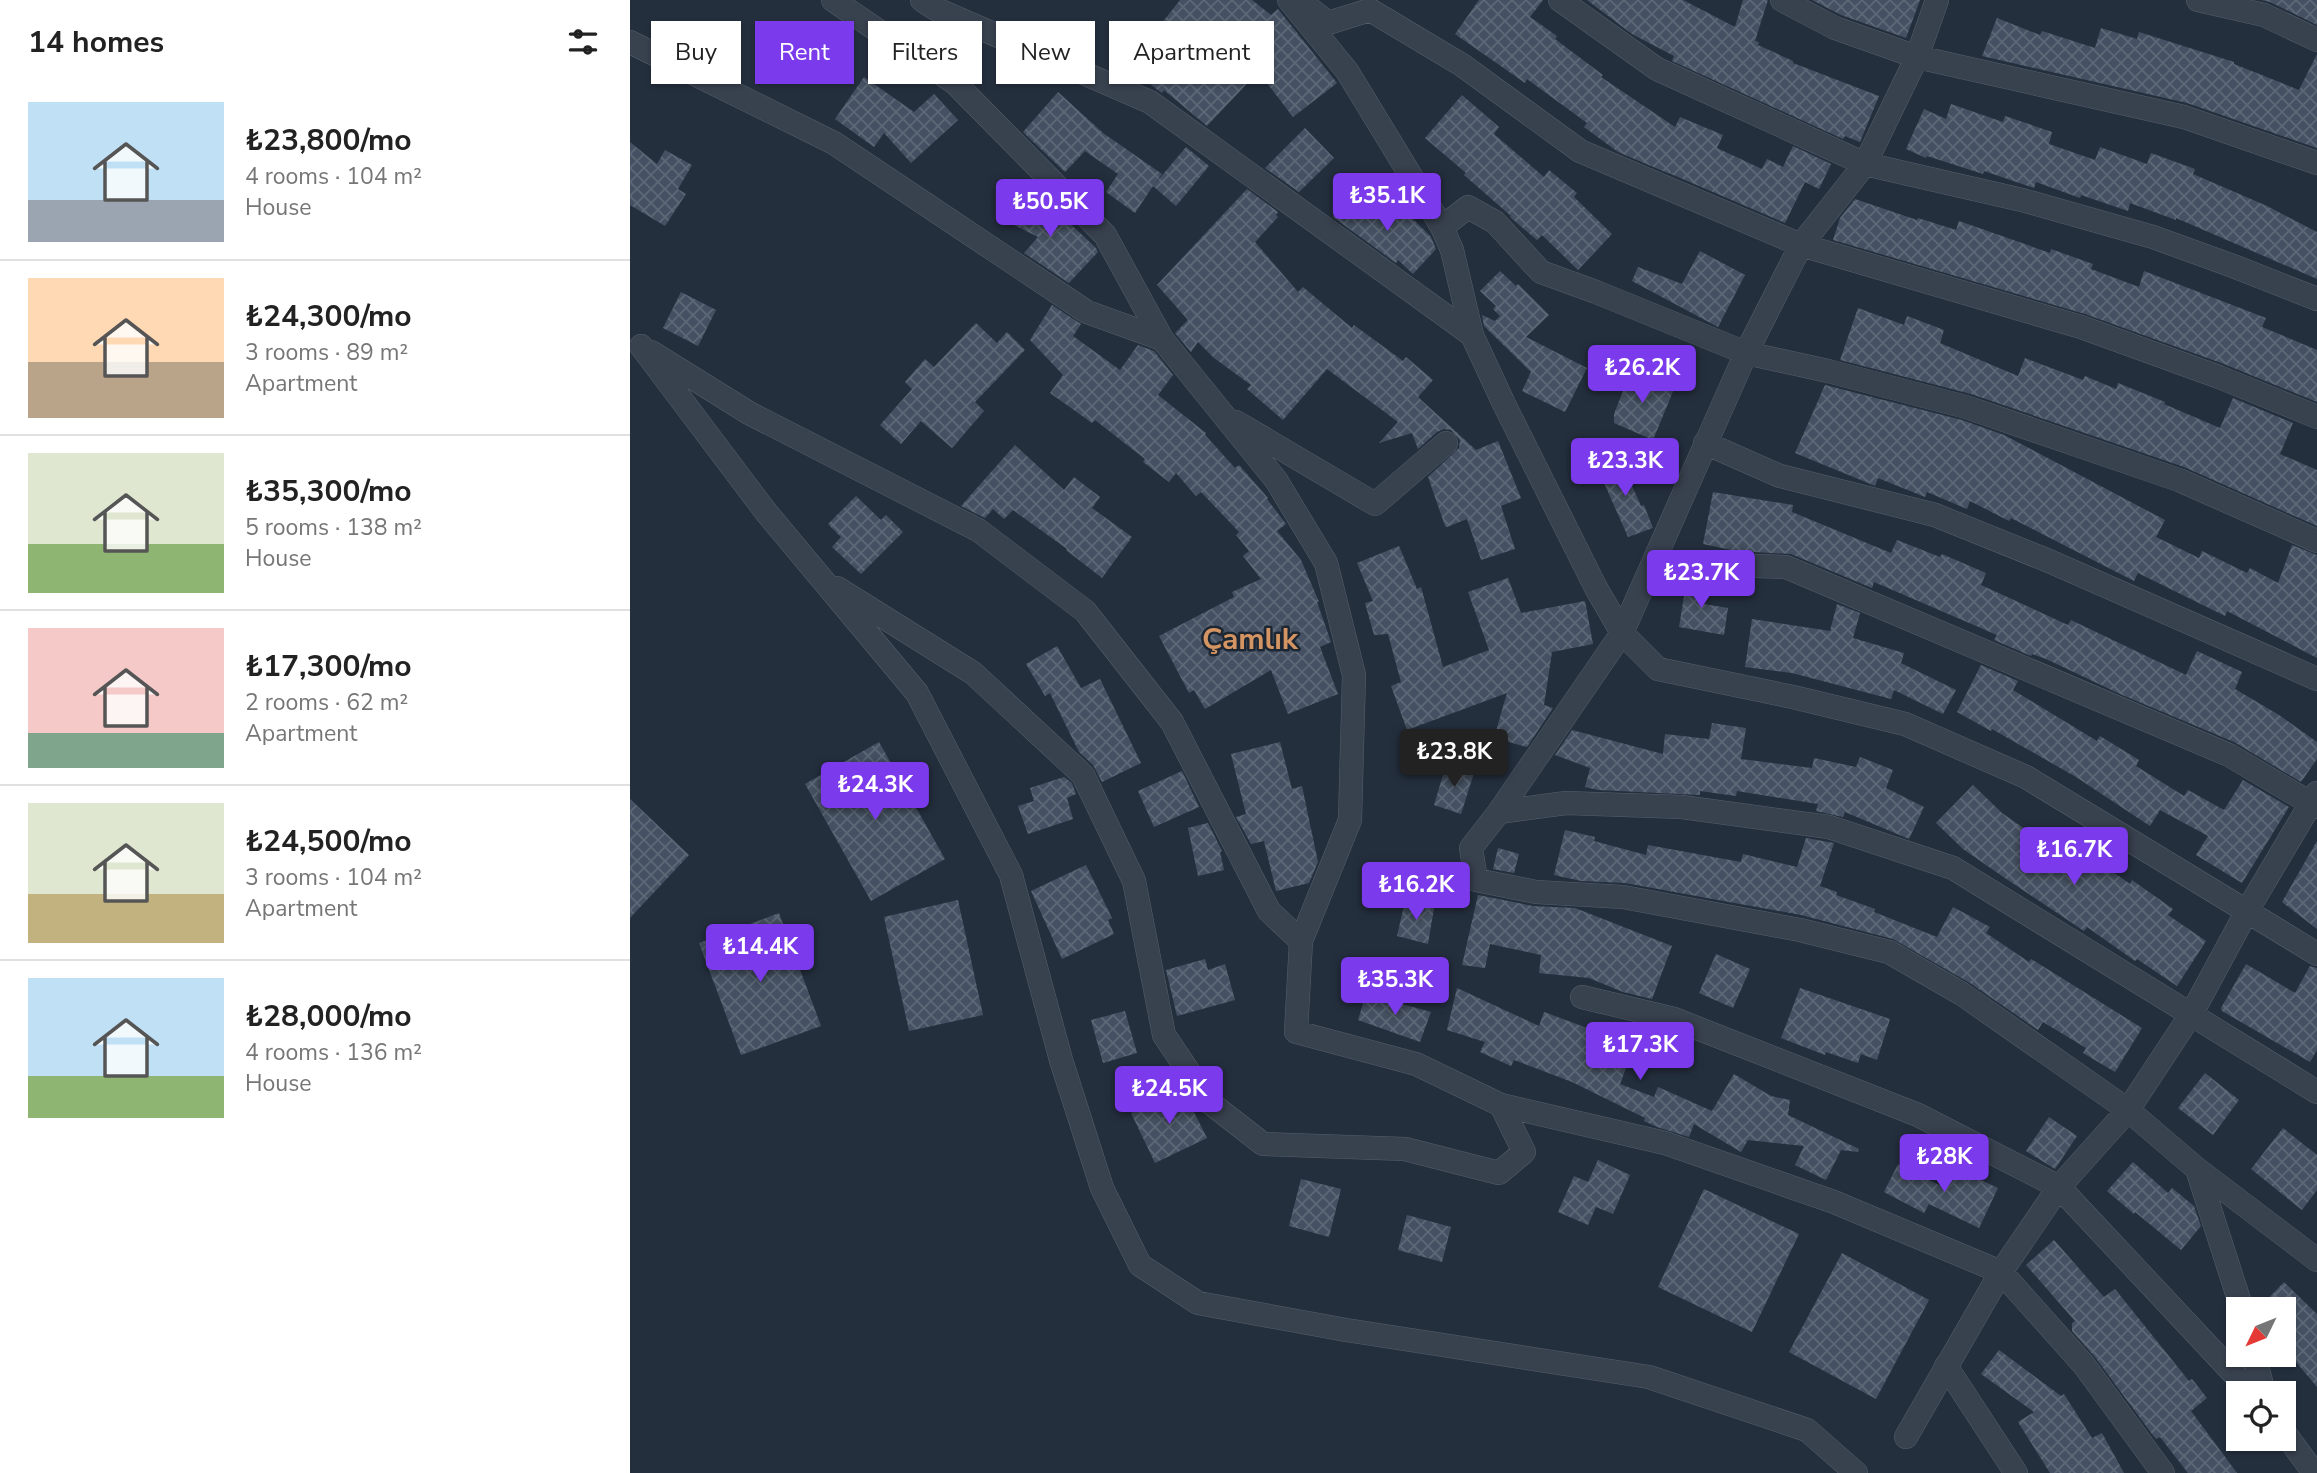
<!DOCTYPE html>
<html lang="en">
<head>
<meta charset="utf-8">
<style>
  body { margin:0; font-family:"Nunito Sans",sans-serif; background:#f6f6f6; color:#222; height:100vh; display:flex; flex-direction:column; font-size:26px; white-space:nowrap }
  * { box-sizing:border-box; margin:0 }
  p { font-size:23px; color:#767676 }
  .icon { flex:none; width:38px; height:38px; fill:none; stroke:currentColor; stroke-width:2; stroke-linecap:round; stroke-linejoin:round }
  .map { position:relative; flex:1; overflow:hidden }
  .side { display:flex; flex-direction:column; background:#fff; width:630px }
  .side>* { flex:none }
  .hud { position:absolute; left:21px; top:21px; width:665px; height:63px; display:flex; gap:14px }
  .needle { width:46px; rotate:227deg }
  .controls { position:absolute; left:1596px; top:1297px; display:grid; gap:14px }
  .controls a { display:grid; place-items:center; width:70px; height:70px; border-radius:0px; background:#fff; box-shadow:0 2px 5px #0004; font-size:35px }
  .price { position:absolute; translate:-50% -60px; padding:0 16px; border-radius:7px; background:#7c3aed; color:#fff; font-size:23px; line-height:46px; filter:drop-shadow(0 2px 4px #0008) }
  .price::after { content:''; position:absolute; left:50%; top:42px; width:21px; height:16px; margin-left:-10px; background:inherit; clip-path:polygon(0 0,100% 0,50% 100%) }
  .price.current { background:#222; color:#fff }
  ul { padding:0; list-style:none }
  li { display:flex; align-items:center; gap:21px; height:175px; padding:0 28px }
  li+li { border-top:2px solid #e0e0e0 }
  li span { display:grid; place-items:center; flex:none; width:196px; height:140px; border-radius:0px; color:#555 }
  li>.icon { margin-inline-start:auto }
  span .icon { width:84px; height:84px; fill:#fffc; stroke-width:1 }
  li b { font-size:30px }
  h2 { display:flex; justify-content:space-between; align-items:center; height:84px; padding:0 28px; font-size:30px }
  .tag { padding:0 24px; border-radius:0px; background:#fff; box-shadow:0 2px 5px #0004; font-size:24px; line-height:63px }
  .tag.current { background:#7c3aed; color:#fff }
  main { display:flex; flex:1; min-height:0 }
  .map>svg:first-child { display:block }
  .building { fill:url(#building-cross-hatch) }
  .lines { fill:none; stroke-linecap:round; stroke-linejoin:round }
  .minor-casing { stroke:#565f6c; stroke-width:24 }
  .minor { stroke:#38414e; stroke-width:23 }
  .labels { text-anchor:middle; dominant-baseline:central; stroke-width:5; stroke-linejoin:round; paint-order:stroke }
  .district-label { font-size:30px; font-weight:bold; fill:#d59563; stroke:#1d2633 }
</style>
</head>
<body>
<main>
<section class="side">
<h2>14 homes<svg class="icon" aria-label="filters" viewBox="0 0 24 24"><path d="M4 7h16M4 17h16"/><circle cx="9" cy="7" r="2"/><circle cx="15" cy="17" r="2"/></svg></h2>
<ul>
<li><span style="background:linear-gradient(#bfe0f5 70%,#9aa5b1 0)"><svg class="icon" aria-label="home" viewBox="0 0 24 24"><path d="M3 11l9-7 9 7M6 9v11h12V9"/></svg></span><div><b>₺23,800/mo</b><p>4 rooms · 104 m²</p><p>House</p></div></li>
<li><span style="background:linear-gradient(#ffd9b3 60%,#b9a48a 0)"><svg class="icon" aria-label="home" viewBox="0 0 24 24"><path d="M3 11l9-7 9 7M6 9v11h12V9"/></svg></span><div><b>₺24,300/mo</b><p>3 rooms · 89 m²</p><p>Apartment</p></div></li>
<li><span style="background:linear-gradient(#dfe7d0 65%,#8fb573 0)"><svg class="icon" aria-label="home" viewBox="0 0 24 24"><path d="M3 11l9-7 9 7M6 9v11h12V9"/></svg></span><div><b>₺35,300/mo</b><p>5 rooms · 138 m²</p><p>House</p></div></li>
<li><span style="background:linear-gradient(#f6c9c9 75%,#7fa58c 0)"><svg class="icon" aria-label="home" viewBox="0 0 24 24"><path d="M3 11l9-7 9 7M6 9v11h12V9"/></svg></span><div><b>₺17,300/mo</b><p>2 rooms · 62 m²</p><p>Apartment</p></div></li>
<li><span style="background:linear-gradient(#dfe7d0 65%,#c2b280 0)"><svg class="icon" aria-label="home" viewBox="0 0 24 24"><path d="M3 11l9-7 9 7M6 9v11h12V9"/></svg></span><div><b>₺24,500/mo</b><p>3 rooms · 104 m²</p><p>Apartment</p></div></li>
<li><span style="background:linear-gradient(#bfe0f5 70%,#8fb573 0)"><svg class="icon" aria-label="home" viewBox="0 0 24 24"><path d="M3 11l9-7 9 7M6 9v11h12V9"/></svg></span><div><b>₺28,000/mo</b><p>4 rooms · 136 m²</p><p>House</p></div></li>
</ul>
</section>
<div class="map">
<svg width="1687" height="1473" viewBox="0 0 1687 1473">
  <defs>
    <pattern id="building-cross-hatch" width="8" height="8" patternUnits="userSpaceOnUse" patternTransform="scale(1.75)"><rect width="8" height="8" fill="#455162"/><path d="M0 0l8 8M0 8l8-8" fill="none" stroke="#5d6877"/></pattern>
  </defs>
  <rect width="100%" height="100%" fill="#242f3e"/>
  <path class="building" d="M550,0H622L641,15L648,9L707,83L663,117L633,78L632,79L627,73L577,126L534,90L532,93L497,67Z
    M849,0H913L900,17L927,36L925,39L973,75L971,77L1045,127L1050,117L1093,135L1087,148L1132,169L1137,159L1153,167L1163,146L1201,164L1189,189L1175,182L1155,223L1041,174L1042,171L1040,174L988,152L954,127L957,123L897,79L895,83L825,34Z
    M957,0H1053L1105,27L1113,0H1138L1125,41L1129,42L1128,45L1163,61V63L1249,96L1230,142L1215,136L1213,139L1042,61L1044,56L1002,34Z
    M1182,0H1290L1276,38L1211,15Z
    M1631,0H1687V25L1640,2Z
    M1367,18L1410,35L1412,31L1465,48L1471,28L1507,39L1509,32L1604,62V64L1669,90L1687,54V148L1557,103L1352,56Z
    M234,77L284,112L304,94L328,120L281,163L254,133L244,147L205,119Z
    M428,92L473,133L532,174L524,185L556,147L579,166L546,206L523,186L505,213L476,192L488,174L455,151L435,172L393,132Z
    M832,95L869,127L864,134L914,177L919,170L947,193L944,197L982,234L948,270L912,235L907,240L880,217L881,216L834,175L836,173L795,138Z
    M1321,104L1373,122L1375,116L1422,132L1419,144L1465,160L1470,147L1517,164L1521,153L1565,169L1563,174L1637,206L1687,232V279L1546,218V220L1500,203L1498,211L1451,195L1450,198L1406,182L1404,188L1354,171L1353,174L1297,156L1296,158L1276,149L1294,109L1316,119Z
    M675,128L704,158L669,192L635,168Z
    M0,142L27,164L35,150L62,165L48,189L56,194L35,226L0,205Z
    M617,189L648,212L646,215L648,217L625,242L668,292L673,287L722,328L724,325L773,361L776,357L803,380L788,397L846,450L868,441L891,498L871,506L885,549L851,560L837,519L817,527L815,526L798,477L829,448L830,440L821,430L814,429L807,432L788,449L782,433L749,443L768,422L697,369L653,420L617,389L621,385L584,358L568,342L561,352L545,333L558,320L527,285Z
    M720,192L763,222L774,210L801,237L806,249L783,274L768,260L766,263L703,217Z
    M380,194L426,218L430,214L466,248L468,252L439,283L394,253L408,237L368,217Z
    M1225,199L1287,220L1288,218L1326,230L1329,221L1420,253L1421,249L1463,264L1461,269L1509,287L1514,271L1636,318L1632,327L1687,350V402L1594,364L1455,314L1203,240L1210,218Z
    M1070,251L1115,275L1088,327L1002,281L1008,267L1052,284Z
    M870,271L886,286L888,284L919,315L896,337L957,368L935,412L892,391L901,372L854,326L852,315L865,321L870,316L863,309L866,306L850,291Z
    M51,292L86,310L68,346L33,328Z
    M422,305L451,324L443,336L490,370L508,345L524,351L543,375L528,395L576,433L575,435L605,468L609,465L638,498L637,499L656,524L647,531L671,560L689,602H687L701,642L690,647L708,694L658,714L641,670L575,709L564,690L559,693L529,636L604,597L602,592L631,579L613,556L619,551L606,535L609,532L571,492L566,496L546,473L539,482L513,462L515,459L465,420L462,423L420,393L433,375L400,340Z
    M1228,308L1274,325L1277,316L1314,330L1310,343L1388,376L1395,358L1453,380L1455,376L1486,389L1488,383L1535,402L1534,404L1590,428L1603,398L1663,423L1650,454L1687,470V526L1554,467L1341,394L1210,360Z
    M346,323L367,343L377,332L395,350L345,402L354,411L322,448L291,421L271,444L250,425L282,389L275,382L295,359L304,367Z
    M1001,371L1044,389L1023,440L984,423V414Z
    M1195,385L1332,420L1374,435L1535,520L1526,537L1569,558L1572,551L1617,573L1620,568L1648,583L1662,545L1687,555V658L1597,611L1595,616L1508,573L1504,581L1381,518L1379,521L1340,501L1337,509L1297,492L1295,497L1248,478L1245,486L1243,485L1165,453Z
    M385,445L434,490L444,477L470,497L462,508L502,537L472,578L436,550L437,549L383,510L374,519L363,509L355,518L331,506Z
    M989,456L1011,506L1014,505L1023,528L998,537L967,467Z
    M1083,492L1163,505L1162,512L1261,553L1267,540L1310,557L1312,554L1356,573L1351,585L1438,625L1441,620L1556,675L1567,651L1612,672L1605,689L1649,715L1687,742V759L1671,782L1604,742L1490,694L1416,659L1402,654L1401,656L1364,640L1367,635L1244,582L1242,588L1161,554L1106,551L1073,544Z
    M226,496L251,520L256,515L273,532L231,574L202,547L211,537L198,524Z
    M769,546L787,589L791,587L813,667L859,650L838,592L878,578L891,613L955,601L963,644L922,652L914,705L923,708L897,747L864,738L877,693L777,730L761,686L771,682L758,634L744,635L735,603L743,601L727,563Z
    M1057,578L1078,579L1074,604L1098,608L1094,635L1049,627Z
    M1207,604L1230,613L1223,638L1274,653L1271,663L1326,690L1313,714L1264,690L1261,699L1162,673L1115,667L1122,619L1200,631Z
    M427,646L451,688L470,679L511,763L472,782L463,765L449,752L420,693L415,696L396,664Z
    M1351,665L1388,681L1383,690L1467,741L1470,736L1509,760L1506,766L1554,796L1558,790L1594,810L1613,780L1659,807L1612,883L1566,855L1578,836L1530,810L1520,826L1446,777L1362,729L1361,731L1327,712Z
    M1082,723L1116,728L1111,759L1182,768L1184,758L1226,767L1230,757L1263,770L1256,788L1294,807L1279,839L1215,812L1213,817L1186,811L1188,804L1107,791L1106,796L1070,791V795L968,790L955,787L960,768L925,755L942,730L1033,754L1035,734L1079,739Z
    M249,742L315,859L241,901L175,784Z
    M650,742L662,789L672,786L688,862L679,883L646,891L634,841L621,844L606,817L616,814L601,754Z
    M816,765L844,773L831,814L804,805Z
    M552,771L569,807L524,827L508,791Z
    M434,777L442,783L446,794L437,798L443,819L398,834L388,806L404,801L400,788Z
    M1343,785L1372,813L1409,839L1413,833L1452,860L1457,853L1500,884L1502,880L1543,909L1538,915L1576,941L1547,986L1507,959L1505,961L1457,927L1454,931L1372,876L1333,849L1306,823Z
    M0,799L59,855L0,918Z
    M578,823L592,851L590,852L594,870L568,876L558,828Z
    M935,830L965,837L964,841L1016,855L1018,845L1111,862L1113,854L1167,867L1176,838L1204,843L1190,886L1207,892L1206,895L1245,909L1244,912L1307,937L1323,907L1360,927L1356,933L1399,962L1401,959L1512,1028L1485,1072L1453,1053L1456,1048L1413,1022L1408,1030L1340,983L1263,939L1171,915L995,883L951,881L924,875Z
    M1687,841V929L1652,902Z
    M868,848L889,854L884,873L863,869Z
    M456,865L482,918L478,920L484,934L432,959L401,891Z
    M848,895L903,906L945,908L1042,946L1022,999L993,992L959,978L909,973L911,955L860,944L855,968L832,965Z
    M328,900L353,1015L279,1031L254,917Z
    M775,901L804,908L798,944L767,936Z
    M149,913L191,1026L111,1055L69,943Z
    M1086,954L1120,969L1103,1008L1069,993Z
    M575,959L578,970L595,964L605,1000L547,1016L536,970Z
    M1616,964L1665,993L1680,966L1687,968V1050L1680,1062L1592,1011L1591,1008Z
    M827,988L909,1026L914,1012L968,1032L1003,1050L990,1084L1024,1097L1028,1087L1082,1111L1104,1074L1141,1096L1160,1100L1158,1115L1229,1149L1228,1152L1211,1150L1196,1180L1165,1165L1174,1146L1118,1140L1111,1152L1064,1124L1059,1137L1027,1127L1014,1121L1015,1118L942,1082L884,1060L881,1066L850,1052L855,1042L817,1030Z
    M1170,988L1260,1019L1247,1060L1231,1054L1228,1063L1196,1052L1195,1055L1151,1038Z
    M736,994L801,1012L790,1042L728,1020Z
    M495,1011L507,1053L473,1063L461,1020Z
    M1575,1073L1609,1100L1583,1135L1548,1108Z
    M552,1088L577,1138L525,1163L501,1113Z
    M1419,1117L1447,1136L1425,1169L1396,1151Z
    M1653,1128L1687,1155V1190L1672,1210L1621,1169Z
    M968,1160L1000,1175L983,1214L966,1207L958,1225L928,1212L944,1176L958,1182Z
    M1503,1162L1538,1193L1542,1188L1564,1206L1571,1226L1551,1250L1505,1212L1504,1214L1477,1191Z
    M1268,1164L1311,1186L1321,1166L1368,1188L1349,1228L1299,1204L1294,1213L1254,1192Z
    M671,1179L711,1189L699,1237L659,1226Z
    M1074,1189L1169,1234L1122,1332L1028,1287Z
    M777,1215L821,1227L812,1262L768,1250Z
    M1424,1240L1474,1297L1485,1289L1559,1381L1562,1379L1577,1398L1561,1411L1607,1473H1558L1530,1437L1526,1439L1522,1434L1465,1357L1442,1331V1323L1445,1321L1396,1265Z
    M1212,1253L1299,1300L1246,1399L1159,1352Z
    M1654,1282L1687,1314V1387L1654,1348V1309H1628Z
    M1369,1350L1431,1396L1434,1394L1462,1438L1472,1433L1494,1473H1420L1388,1422L1404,1412L1351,1374Z"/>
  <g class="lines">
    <defs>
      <path id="minor" d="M203,0L325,83L475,235L532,339L646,480L696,563L724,675L720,820L671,941L666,1032L786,1064L871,1105L1035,1143L1204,1202L1371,1272L1454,1365L1533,1473
        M292,0L304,8L520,102L842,335
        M659,0L717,71L812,227L822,250L842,335L874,404L966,588L992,633L1028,669L1163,697L1275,724L1396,777L1687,954
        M930,0L1027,69L1235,164L1392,200L1523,237L1603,266L1687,299
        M1152,0L1205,28L1287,57L1554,117L1687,163
        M1307,0L1287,57L1235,164L1171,245L1116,353L992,633L869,812L841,848L846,880L906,892L993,897L1170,930L1259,952L1332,994L1498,1110L1567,1169L1687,1260
        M1568,0L1634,15L1687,40
        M671,2L698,23L740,10L832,65L950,151L1171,245L1451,327L1589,377L1687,417
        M0,42L204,143L457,312L532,339
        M812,227L838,207L865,222L911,272L966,292L1116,353L1198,371L1336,407L1549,480L1687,541
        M11,346L136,512L287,693L381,875L431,1060L472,1188L510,1265L568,1303L716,1330L1019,1377L1177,1430L1226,1473
        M21,352L119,413L348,530L455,611L542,722L639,911L671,941
        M606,422L745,504L816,443
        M1075,443L1150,476L1305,515L1419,561L1687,679
        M1025,563L1156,567L1599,755L1687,807
        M207,588L343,673L453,775L504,881L534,1035L579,1102L633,1144L775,1149L869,1173L894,1152L871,1105
        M869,812L936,803L1052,807L1199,827L1323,868L1687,1092
        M952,997L1044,1019L1288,1115L1429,1187L1622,1393
        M1567,1169L1612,1309
        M1624,1354L1634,1393
        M1316,1366L1386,1473
        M1654,1432L1684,1473
        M1276,1437L1371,1272L1429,1187L1498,1110L1562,1013L1617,911L1687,793"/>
    </defs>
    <use href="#minor" class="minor-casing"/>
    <use href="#minor" class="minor"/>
  </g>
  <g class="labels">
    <g class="district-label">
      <text x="620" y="639">Çamlık</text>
    </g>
  </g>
</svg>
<div class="controls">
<a><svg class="needle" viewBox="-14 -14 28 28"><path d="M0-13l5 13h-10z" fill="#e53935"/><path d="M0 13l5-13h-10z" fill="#767676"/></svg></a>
<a><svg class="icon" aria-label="locate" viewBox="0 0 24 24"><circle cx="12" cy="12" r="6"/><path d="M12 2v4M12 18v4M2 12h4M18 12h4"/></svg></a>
</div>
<b class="price" style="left:757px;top:233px">₺35.1K</b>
<b class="price" style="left:420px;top:239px">₺50.5K</b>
<b class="price" style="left:1012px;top:405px">₺26.2K</b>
<b class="price" style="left:995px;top:498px">₺23.3K</b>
<b class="price" style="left:1071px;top:610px">₺23.7K</b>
<b class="price current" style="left:824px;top:789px">₺23.8K</b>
<b class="price" style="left:245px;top:822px">₺24.3K</b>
<b class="price" style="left:1444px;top:887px">₺16.7K</b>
<b class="price" style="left:786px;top:922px">₺16.2K</b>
<b class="price" style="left:130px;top:984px">₺14.4K</b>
<b class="price" style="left:765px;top:1017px">₺35.3K</b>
<b class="price" style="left:1010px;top:1082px">₺17.3K</b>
<b class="price" style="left:539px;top:1126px">₺24.5K</b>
<b class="price" style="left:1314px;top:1194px">₺28K</b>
<div class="hud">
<a class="tag">Buy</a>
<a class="tag current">Rent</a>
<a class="tag">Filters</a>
<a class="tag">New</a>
<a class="tag">Apartment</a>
</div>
</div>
</main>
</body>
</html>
